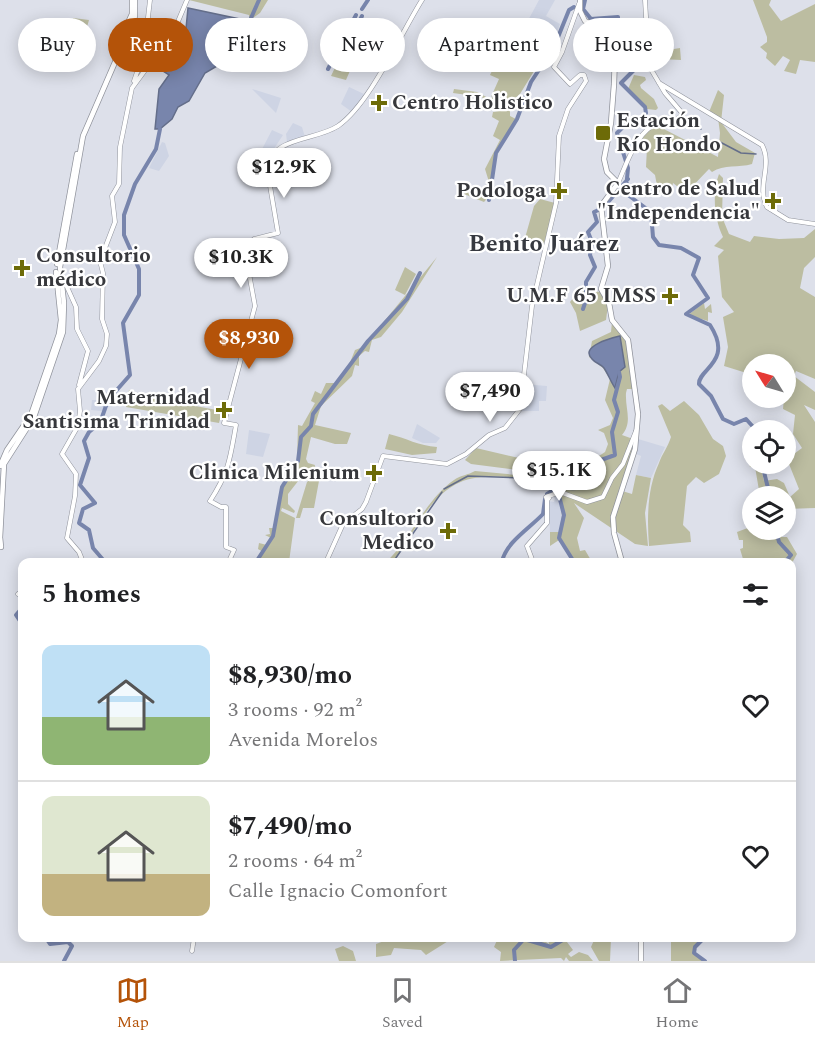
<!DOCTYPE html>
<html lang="en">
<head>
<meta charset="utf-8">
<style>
  body { margin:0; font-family:Spectral,serif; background:#f2f2f2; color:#202124; height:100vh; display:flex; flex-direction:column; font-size:22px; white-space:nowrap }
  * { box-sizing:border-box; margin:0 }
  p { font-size:20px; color:#757577 }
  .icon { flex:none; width:33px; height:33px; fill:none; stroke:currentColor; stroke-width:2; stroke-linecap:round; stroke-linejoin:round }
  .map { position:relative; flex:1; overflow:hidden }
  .drawer { position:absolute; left:18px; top:558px; width:778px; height:384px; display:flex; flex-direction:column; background:#fff; border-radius:12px; box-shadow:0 3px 15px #0003 }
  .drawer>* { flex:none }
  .banner { position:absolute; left:18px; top:18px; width:780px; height:54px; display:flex; gap:12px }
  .needle { width:39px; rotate:307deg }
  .tools { position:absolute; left:742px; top:354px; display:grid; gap:12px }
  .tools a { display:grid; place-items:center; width:54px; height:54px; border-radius:50%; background:#fff; box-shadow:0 3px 15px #0003; font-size:30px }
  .price { position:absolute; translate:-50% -51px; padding:0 14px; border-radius:21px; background:#fff; color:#222; font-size:20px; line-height:39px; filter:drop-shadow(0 2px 3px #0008) }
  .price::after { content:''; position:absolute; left:50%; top:36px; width:18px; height:14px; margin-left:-9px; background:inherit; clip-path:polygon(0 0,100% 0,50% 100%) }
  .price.active { background:#b45309; color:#fff }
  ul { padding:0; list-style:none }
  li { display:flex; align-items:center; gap:18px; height:150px; padding:0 24px }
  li+li { border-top:2px solid #e0e0e0 }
  li span { display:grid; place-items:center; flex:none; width:168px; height:120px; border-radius:12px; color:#555 }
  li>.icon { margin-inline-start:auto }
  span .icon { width:72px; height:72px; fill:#fffc; stroke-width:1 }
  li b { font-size:26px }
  h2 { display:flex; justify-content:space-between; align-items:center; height:72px; padding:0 24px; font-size:26px }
  .tag { padding:0 21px; border-radius:27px; background:#fff; box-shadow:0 3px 15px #0003; font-size:21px; line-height:54px }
  .tag.active { background:#b45309; color:#fff }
  .tab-bar { display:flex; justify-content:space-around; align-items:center; height:84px; border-top:2px solid #e0e0e0; background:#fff; font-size:16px; color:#757577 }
  .tab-bar a { display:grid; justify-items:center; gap:3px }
  .tab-bar .active { color:#b45309 }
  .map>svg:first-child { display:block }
  .built { fill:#ced4e4 }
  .green { fill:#bcbda1 }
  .water { fill:#7885ac; stroke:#646e8a; stroke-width:1.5 }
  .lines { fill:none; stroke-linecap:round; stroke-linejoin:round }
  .stream { stroke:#646e8a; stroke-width:1.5 }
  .river { stroke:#7885ac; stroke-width:4 }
  .secondary-casing { stroke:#90939c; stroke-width:5 }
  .primary-casing { stroke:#90939c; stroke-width:6 }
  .trunk-casing { stroke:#90939c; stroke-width:6 }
  .secondary { stroke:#fff; stroke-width:4 }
  .primary { stroke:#fff; stroke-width:4.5 }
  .trunk { stroke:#fff; stroke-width:4.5 }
  .poi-dot { fill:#6d6b08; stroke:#fff; stroke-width:2 }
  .labels { text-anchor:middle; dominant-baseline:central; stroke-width:4.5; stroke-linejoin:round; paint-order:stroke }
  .poi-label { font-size:21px; font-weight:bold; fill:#37383c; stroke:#fff; text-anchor:end }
  .quarter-label { font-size:24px; font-weight:bold; fill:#363940; stroke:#fff }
</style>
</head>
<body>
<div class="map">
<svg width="815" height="961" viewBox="0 0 815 961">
  <rect width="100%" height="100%" fill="#dde0ea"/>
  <path class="built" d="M539,0H555L546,16L560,24L554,41L525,26Z
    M349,87L364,94L352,112L341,104Z
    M252,89L281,98L276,113Z
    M293,123L302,127L305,137L287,142L286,134Z
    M272,130L283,135L268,158L260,153Z
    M162,142L165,143L169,156L159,171L149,168Z
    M523,384L547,386L546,401H539V411H522Z
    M104,390L117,398L112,407H104L102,411L91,410L92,400H97Z
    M417,424L440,438L436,443H423L412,438Z
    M249,430L270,434L263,457L246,454Z
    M638,439L665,447L651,478L636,475L641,456L634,453Z
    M557,493L562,509V523L559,532H550L549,501L554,502L555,498L550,496Z"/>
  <path class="green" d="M189,0H268L260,13L253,18L265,44L269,42L278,51L252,50L233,69L225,62C240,53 250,32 249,15Z
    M753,0H771L769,5L781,21L815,4V62L800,60L796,74L784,71L790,60L783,56L775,66L766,58L767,53L760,47L767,42V37Z
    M73,18L89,20L79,54L69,48Z
    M512,28L535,41L554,43L550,49L545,47L536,53L542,58L520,94L508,104L502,94L497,93L491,97L499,79L490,75L504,46L499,43L503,35L508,36Z
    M680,48L681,60L660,59L659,64L651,66L650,53Z
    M342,53L355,59L346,80L331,76Z
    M634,75L645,77L646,80L640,85L641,88L654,99L658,108L656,110L647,109L628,89Z
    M454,89L477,92L490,99L499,94L502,102L500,107L494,108L489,100L487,103L482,97L453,93Z
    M718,90L724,95L721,122L736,142L755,153L752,164C739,168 724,164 712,172L709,169L686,193L673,183L670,197L658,191L655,175L646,167L647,147L642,139L647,131L658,126L718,157L720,133L718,118L709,112Z
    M510,109V116L516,119L496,153L492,193L484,202L464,194L466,192L483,196L489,182L485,169L500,140L493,136L499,121L492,117L493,112Z
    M719,174L723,178L722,217L729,234L750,242L754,236L779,239L804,238L815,229V257L804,268L800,288L815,297V379L796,371L794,376L815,392V410L804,405L815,422V508L786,509V496H760L755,467H750L749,463L753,461V464H760L764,481L777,479L784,483L790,497L799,489L787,459L802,448L793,434L795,415L783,409L784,398H786V364H753V375L724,366L728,347L723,317L734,312L722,297L718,256L724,250L714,246L723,237C714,219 712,192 719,174Z
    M540,199L555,203L544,244L525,238L534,206Z
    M437,257L402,312L381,337L372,340L369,352L365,351L359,356V366L355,365L352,376L321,406L315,425L351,433L347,444H335L311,437L306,459L308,463L315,465L314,470L306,471L288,494V504L295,511L294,513L282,508L281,511L295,518L289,562L273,558L270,562H257L263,552L258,549L259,543L267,545L271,538L265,535L270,534L269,528H276C277,515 276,502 282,489C286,480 292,473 292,464H296L297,460L298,425L302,426L315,403L311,401L315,391L321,394L326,383H336L347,370L355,350L363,347Z
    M405,267L416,274L405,295L395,290Z
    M584,291L602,292L608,305L606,320L580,331L576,313L570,302L578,292Z
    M704,303L705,309L711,304L712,313L708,312V321L688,315Z
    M612,322C616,327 621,332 624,338C627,342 633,383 633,389H627L626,393C625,409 633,422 622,435L633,439L634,448L619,490L632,494L636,475L651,478L645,513L648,546L635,544L574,503L584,518L577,538L580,551L585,550L592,562H574L559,540L550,546V532H559L562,516L558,491L553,492L543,487L562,468L544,480L525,471L471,464L465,460L476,448L519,458H547L553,464L588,468L590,462L605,452L608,444L604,433L598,430L610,425L613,418L605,400L610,379L603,368L589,357L592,341L611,332Z
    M129,390L142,396L222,411L219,423L126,407Z
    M684,401L699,415L713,439L723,446L726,456L719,474L704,483L696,477L687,486L683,525L690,532L691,542L649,546C647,518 647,489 659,463C662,454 668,447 671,437L658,406L662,404L670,411Z
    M389,434C406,438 419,446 437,447L436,453L412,455L385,449Z
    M321,470L314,508H303L300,518H296L307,482Z
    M475,471L517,475L539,487L538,490C523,476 503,476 486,477C438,477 420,523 396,559L386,562C410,541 424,501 454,480C461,475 468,475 475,471Z
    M753,526V530H780L782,537H787L797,554L792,563L740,562L743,559L740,549L743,548V540H739L737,532Z
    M385,938H453L426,955L421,950L394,948L391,955L376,957V944L384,941Z
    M498,938H540L549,944L548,938H564L573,950L568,954L571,957L579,952L588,955L593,961H569L566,957L564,961L561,958L500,961L501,952L494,947Z
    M595,938H611L610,961H599L591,947Z
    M671,938H703L694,946L693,953L703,961H671Z
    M343,946L353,951L356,961H339L335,949Z"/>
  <path class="water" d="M188,8L249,21L255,35L253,42L234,56L205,73L189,101L178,107L172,119L160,129H155L159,89L169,75L163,71L185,39Z
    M620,336L625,367L619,372L615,388C611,382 608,374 604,368C601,364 595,363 592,359C579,346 612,338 620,336Z"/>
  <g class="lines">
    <path class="stream" d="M686,118L701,129
      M720,142L741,153L756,154
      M524,479L541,486
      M543,486L556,484L560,487
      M444,489L468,476L522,478
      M393,562L442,492"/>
    <path class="river" d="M585,0L583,9L591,19L618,17L617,42L634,52L637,58L635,69L621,83L645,107L646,113L639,122L625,125L617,133L628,168L626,189L628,195L651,212L653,237L659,245L681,248L699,258L693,275L708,298L686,314L710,325C734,362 698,369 699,384L711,396L723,419L734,424L746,419L756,430
      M362,9L368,0
      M352,36L362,16
      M253,42L257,40L251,18L259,0
      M328,69L356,15
      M489,200L496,153L517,119L531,82L554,47L569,10L574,7
      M583,309L586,300V282L595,267L590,255L592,242L588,232L597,222L594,212L603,208L628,179
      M762,464L770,496
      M547,494L557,488
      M776,530L779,542L791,555L785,562
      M105,562L93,548L89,530L79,523L83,509L95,503L80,485L89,458L84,441L89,432L100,423L108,400L130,375L123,323L139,295V269L124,235V215L135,184L156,149L160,129
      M256,562L273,536L282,487L298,461L301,437L311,426L313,414L368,341L407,299L420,273
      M502,562C505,543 530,528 543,514L545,499
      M574,562L559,538L564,515L557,488L561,486C582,494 597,480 601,460L615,455L612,432L618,412L614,400L620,377L619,372
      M22,608L16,615L22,624
      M22,819V824
      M46,938L50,944L68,942L72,946L64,961
      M704,938L695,947L694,953L705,961
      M515,961L514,950L524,939L551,947L566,938"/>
    <defs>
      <path id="secondary" d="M134,81L144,52L150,0
        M659,83L762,145C773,166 756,186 767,207L788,220L815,224
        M618,183C626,165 635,137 652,126C662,120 676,124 683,114L665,93L649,66L645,0
        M63,278L76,307L77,329L88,351L79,385
        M548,496L549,498L547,500L546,497Z
        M549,496L560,492L587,502L603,497L612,478L623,464L636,431
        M83,562L79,552L67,538L75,496L76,474L62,454L78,426L80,411L78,389L99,361L106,346L107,334L102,319L103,273L100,261L115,222L112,196L119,184L120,147L132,88L174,31L187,0
        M235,562L229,561L234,550L226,547V507H221L210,501C229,472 230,459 236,425L224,423L255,306L248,268L259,266L254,239L278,233L267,168C273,136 315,141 338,126C370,104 400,35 422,0
        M326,562L343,524L362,509L366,502L383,456L447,464L466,454L489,435L505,428L520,409L532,306L556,203L559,136L568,109L586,81L584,75H580L570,84L554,67L562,52L579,4
        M533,562L527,546L547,523V500
        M18,594L22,591
        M192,951L194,938"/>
      <path id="primary" d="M580,0V11L585,21L607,31L615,55L614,84L611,123L604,159L607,172L618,183L601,206L608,266L601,289L609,303L612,320L628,340L638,414L635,449L613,517L614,533L622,562
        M641,961V938"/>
      <path id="trunk" d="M115,51L132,14V0
        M57,264L77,154
        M0,466L7,450L31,415L59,334L61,320L56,272
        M0,537L1,547
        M0,538L4,464L34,417L63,332L64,303L60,267L83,136L135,16V0"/>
    </defs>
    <use href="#secondary" class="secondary-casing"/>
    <use href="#primary" class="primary-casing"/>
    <use href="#trunk" class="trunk-casing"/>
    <use href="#secondary" class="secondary"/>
    <use href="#primary" class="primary"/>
    <use href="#trunk" class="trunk"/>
  </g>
  <g class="poi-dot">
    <path d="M376 94h6v6h6v6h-6v6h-6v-6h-6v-6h6z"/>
    <rect x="595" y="125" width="16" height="16" rx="3"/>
    <path d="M556 182h6v6h6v6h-6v6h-6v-6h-6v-6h6z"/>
    <path d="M770 192h6v6h6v6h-6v6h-6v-6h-6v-6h6z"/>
    <path d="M19 259h6v6h6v6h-6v6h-6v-6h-6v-6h6z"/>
    <path d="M667 287h6v6h6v6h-6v6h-6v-6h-6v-6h6z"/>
    <path d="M221 401h6v6h6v6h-6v6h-6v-6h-6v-6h6z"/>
    <path d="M371 464h6v6h6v6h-6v6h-6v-6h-6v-6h6z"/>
    <path d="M445 522h6v6h6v6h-6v6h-6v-6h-6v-6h6z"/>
  </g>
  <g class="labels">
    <g class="poi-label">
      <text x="392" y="103" text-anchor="start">Centro Holistico</text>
      <text x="616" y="121" text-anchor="start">Estación<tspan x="616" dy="24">Río Hondo</tspan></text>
      <text x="760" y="189">Centro de Salud<tspan x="760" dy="24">"Independencia"</tspan></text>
      <text x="546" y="191">Podologa</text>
      <text x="36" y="256" text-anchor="start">Consultorio<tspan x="36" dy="24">médico</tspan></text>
      <text x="656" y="296">U.M.F 65 IMSS</text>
      <text x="210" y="398">Maternidad<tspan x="210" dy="24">Santisima Trinidad</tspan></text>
      <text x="360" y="473">Clinica Milenium</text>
      <text x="434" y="519">Consultorio<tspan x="434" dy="24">Medico</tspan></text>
    </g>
    <g class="quarter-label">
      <text x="544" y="244">Benito Juárez</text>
    </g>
  </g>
</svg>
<div class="tools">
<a><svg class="needle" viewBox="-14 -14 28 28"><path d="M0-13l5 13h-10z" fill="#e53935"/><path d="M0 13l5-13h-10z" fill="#757577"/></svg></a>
<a><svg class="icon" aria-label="locate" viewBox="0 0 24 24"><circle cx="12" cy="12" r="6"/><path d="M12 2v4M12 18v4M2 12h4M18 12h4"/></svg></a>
<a><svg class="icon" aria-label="layers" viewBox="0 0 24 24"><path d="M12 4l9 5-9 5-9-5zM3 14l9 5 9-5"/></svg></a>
</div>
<b class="price" style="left:284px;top:199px">$12.9K</b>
<b class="price" style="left:241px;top:289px">$10.3K</b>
<b class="price active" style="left:249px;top:370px">$8,930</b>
<b class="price" style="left:490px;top:423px">$7,490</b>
<b class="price" style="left:559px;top:502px">$15.1K</b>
<div class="banner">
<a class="tag">Buy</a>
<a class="tag active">Rent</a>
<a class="tag">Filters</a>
<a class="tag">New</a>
<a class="tag">Apartment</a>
<a class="tag">House</a>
</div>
<section class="drawer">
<h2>5 homes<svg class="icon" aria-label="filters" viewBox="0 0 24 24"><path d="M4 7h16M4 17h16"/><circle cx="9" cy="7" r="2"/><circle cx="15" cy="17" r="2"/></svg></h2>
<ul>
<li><span style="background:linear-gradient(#bfe0f5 60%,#8fb573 0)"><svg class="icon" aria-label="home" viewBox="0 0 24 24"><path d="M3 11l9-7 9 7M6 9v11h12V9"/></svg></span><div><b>$8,930/mo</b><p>3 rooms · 92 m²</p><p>Avenida Morelos</p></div><svg class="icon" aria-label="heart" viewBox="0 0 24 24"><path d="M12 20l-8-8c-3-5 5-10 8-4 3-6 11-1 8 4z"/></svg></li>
<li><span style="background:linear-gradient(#dfe7d0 65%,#c2b280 0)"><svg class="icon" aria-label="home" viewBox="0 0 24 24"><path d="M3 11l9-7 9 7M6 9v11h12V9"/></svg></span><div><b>$7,490/mo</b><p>2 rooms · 64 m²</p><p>Calle Ignacio Comonfort</p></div><svg class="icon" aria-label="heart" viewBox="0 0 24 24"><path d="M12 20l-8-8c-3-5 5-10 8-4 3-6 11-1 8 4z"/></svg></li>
</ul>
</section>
</div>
<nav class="tab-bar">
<a class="active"><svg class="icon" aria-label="map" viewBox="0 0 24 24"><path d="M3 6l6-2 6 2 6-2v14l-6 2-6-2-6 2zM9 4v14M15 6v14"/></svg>Map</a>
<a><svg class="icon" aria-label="saved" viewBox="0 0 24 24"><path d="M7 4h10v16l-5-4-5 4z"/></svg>Saved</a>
<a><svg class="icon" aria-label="home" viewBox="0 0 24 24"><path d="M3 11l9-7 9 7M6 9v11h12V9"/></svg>Home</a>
</nav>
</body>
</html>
